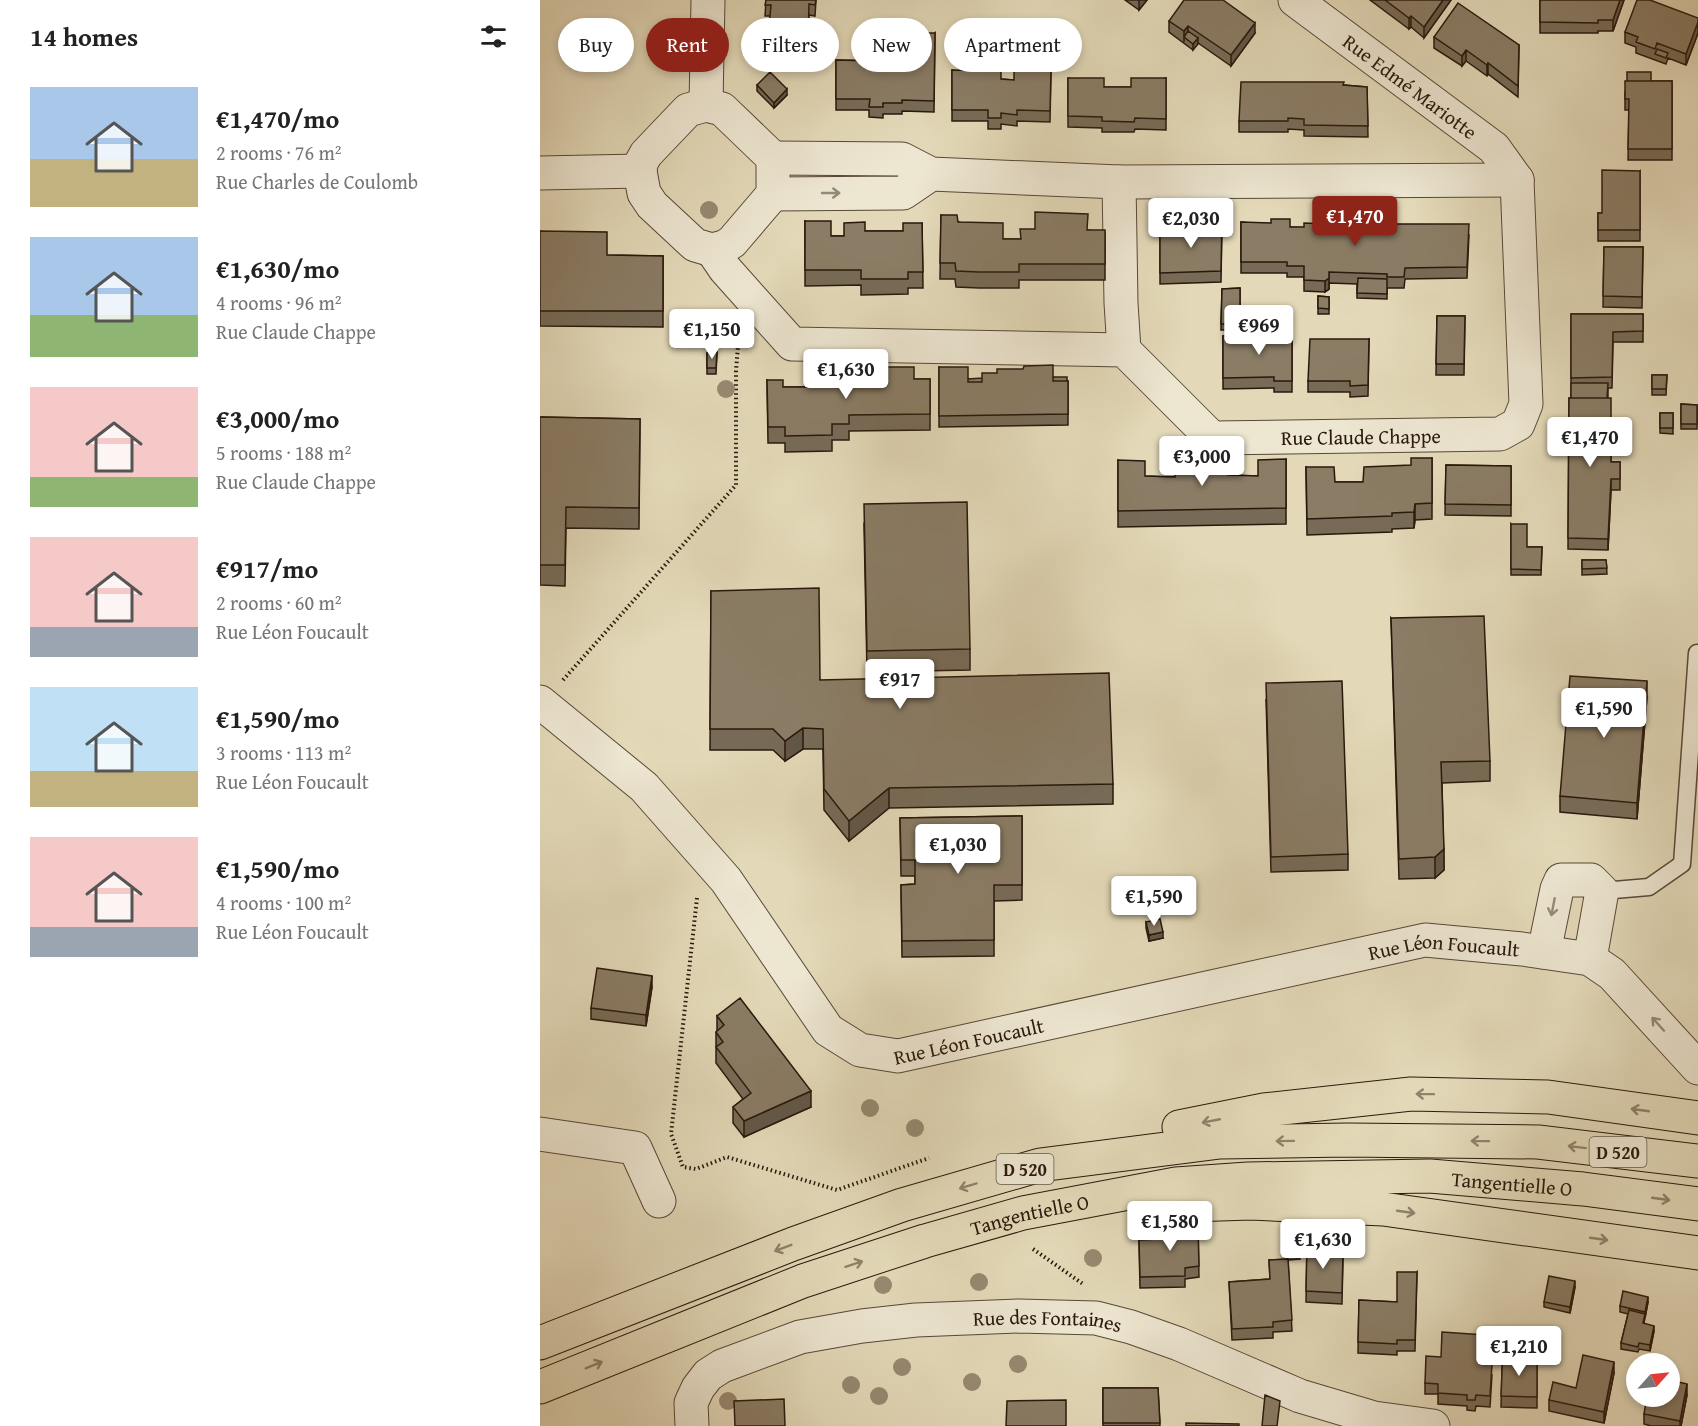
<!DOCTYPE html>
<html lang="en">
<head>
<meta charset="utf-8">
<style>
  body { margin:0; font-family:"Gentium Book Plus",serif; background:#f6f6f6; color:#222; height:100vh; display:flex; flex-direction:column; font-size:22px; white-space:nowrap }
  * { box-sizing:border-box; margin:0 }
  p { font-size:20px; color:#767676 }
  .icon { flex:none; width:33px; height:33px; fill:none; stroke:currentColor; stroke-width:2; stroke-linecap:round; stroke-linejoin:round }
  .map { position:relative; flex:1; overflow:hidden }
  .panel { display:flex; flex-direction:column; background:#fff; width:540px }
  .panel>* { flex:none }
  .hud { position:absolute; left:18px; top:18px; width:570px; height:54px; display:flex; gap:12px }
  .needle { width:39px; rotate:63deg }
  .fabs { position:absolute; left:1086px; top:1353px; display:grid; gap:12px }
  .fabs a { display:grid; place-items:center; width:54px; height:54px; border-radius:50%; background:#fff; box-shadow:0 3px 9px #0003; font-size:30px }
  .price { position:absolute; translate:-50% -51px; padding:0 14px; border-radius:6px; background:#fff; color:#222; font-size:20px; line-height:39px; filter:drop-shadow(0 2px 3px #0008) }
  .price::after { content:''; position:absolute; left:50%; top:36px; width:18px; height:14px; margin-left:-9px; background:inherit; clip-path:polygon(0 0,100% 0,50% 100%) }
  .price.current { background:#8f2418; color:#fff }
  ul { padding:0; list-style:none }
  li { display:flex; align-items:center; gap:18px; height:150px; padding:0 30px }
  li span { display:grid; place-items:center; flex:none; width:168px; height:120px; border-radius:0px; color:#555 }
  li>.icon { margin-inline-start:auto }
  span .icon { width:72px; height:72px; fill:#fffc; stroke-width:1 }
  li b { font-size:26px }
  h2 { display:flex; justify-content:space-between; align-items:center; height:72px; padding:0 30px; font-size:26px }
  .chip { padding:0 21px; border-radius:27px; background:#fff; box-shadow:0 3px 9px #0003; font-size:21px; line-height:54px }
  .chip.current { background:#8f2418; color:#fff }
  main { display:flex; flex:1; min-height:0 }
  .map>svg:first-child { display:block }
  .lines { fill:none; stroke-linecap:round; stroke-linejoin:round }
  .lane-casing { stroke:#584837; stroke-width:19 }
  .street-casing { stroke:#584837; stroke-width:35 }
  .primary-casing { stroke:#2a180c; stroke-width:35 }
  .path { stroke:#2a180c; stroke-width:4; stroke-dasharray:1.5 3; stroke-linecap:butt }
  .lane { stroke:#ede6d1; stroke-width:16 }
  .street { stroke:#ede6d1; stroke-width:33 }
  .primary { stroke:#e3d9b8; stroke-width:33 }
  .tree { fill:#978971 }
  .wall { fill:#776b57; stroke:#2a180c; stroke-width:1.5 }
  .shaded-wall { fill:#615747; stroke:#2a180c; stroke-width:1.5 }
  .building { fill:#8a7c65; stroke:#2a180c; stroke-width:1.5 }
  .oneway { stroke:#958978 }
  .oneway2 { stroke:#90826b }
  .labels { text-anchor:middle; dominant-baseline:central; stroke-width:4.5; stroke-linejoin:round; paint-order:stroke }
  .shield { fill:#ede6d1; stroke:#645647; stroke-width:1.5 }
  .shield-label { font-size:18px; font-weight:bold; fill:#2a180c }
  .street-label { font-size:20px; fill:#2a180c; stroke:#ede6d1 }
</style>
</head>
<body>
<main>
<section class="panel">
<h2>14 homes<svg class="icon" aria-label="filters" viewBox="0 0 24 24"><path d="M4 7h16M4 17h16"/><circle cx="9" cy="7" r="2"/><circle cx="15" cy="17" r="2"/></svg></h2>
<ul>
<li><span style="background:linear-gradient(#a9c7e8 60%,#c2b280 0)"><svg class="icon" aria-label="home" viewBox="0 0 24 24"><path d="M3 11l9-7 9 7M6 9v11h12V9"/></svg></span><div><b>€1,470/mo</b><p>2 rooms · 76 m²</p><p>Rue Charles de Coulomb</p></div></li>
<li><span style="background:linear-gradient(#a9c7e8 65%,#8fb573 0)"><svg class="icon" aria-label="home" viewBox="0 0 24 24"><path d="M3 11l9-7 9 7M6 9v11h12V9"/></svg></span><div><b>€1,630/mo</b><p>4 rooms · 96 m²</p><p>Rue Claude Chappe</p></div></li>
<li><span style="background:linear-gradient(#f6c9c9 75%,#8fb573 0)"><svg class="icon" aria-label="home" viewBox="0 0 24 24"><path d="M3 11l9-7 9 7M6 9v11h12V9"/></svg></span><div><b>€3,000/mo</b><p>5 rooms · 188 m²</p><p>Rue Claude Chappe</p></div></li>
<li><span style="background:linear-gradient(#f6c9c9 75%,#9aa5b1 0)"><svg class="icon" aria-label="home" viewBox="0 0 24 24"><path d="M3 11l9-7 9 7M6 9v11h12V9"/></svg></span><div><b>€917/mo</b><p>2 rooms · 60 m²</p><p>Rue Léon Foucault</p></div></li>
<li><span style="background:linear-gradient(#bfe0f5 70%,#c2b280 0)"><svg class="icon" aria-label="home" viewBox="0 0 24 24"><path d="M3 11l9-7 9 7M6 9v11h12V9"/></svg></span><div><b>€1,590/mo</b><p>3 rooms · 113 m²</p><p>Rue Léon Foucault</p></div></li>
<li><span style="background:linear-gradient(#f6c9c9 75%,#9aa5b1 0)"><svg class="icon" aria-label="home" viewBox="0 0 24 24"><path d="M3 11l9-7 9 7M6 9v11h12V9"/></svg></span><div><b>€1,590/mo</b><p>4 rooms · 100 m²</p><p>Rue Léon Foucault</p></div></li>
</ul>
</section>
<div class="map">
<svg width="1158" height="1426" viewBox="0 0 1158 1426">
  <rect width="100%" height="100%" fill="#e3d9b8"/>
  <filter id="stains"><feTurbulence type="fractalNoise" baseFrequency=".00333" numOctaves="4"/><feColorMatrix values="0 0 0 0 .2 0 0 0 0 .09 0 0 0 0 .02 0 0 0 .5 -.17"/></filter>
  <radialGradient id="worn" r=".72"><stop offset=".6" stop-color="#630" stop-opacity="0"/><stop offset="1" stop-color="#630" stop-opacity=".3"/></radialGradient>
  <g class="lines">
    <defs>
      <path id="lane" d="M1062,891L1109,887L1142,864L1157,653"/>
      <g id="street">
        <path id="s1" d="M755,0L954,148L977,180"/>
        <path d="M166,105L182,109L233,158V194L192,242L184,247L172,250L155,245L112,205L104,193L100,171L101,163L106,154L148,110Z"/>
        <path d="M166,105L168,0"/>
        <path d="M233,158L362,159L391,174L579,182L977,180"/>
        <path d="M0,173L100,171"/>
        <path d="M579,182L581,303L584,350"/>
        <path d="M233,194L363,193L391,174"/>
        <path id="s2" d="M172,250L185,269L252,344L584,350L672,438L960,434L978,424L986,404L977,180"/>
        <path id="s3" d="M0,702L104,787L186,880L288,1030L320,1050L358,1056L885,940L982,949L1050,959L1072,974L1158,1068"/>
        <path d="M1004,952L1017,889L1021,880H1051L1062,891L1050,959"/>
        <path d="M0,1134L95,1148L119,1201"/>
        <path id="s4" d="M152,1426L151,1403L158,1388L168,1375L182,1366L260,1337L322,1326L376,1320L479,1316L556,1318L591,1327L639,1344L760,1396L834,1418L893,1426"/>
      </g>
      <g id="primary">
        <path d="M639,1127L724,1110L871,1094L1008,1097L1158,1118"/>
        <path d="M648,1205L711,1203L843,1209L1158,1253"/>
        <path d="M0,1343L253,1244L362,1205L500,1165L680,1142L807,1140L998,1142L1158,1161"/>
        <path id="s5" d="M0,1387L263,1281L385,1241L483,1213L636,1184L708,1179L890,1176L1043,1189L1158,1204"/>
      </g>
    </defs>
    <use href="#lane" class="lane-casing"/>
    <use href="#street" class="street-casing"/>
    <use href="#primary" class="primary-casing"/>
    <path class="path" d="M23,680L196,485V371L199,333
      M157,898L131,1134L143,1167L156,1169L187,1157L297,1190L389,1158
      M493,1249L543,1284"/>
    <use href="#lane" class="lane"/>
    <use href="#street" class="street"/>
    <use href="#primary" class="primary"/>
  </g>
  <g class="tree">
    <circle cx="169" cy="210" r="9"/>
    <circle cx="186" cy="389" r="9"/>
    <circle cx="330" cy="1108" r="9"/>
    <circle cx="375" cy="1128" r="9"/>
    <circle cx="553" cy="1258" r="9"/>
    <circle cx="439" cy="1282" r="9"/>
    <circle cx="343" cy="1285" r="9"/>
    <circle cx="478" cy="1364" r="9"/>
    <circle cx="362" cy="1367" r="9"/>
    <circle cx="432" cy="1382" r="9"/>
    <circle cx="311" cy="1385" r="9"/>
    <circle cx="339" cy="1396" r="9"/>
    <circle cx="188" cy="1401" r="9"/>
  </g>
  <path class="wall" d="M226,0H276L275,16L269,15L268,50L259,49L258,64L256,67L225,66V37H228L230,16H225Z
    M585,0H607L599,10Z
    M830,0H911L884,38L871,27L869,29Z
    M1000,0H1084L1073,31H1058V33H1000Z
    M1158,18V33L1146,65L1128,58L1126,64L1096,53V47L1085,43V32Z
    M629,21L715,33L691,66L658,43L653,50L629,32Z
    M395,33L394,112L362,111V114H343V118L329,117V110H296V60L374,61Z
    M894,37L979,45L978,97L948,74L947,76L926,61L922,66L894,48Z
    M412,70L461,79L474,80L511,71L510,122L477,121V126L461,124V129H448V121H412Z
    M528,78L564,87H591L626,78V130L595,129L594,132H562V128L528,127Z
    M1111,81H1132V160H1088L1089,110H1085V92Z
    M217,85L247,95L234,108L217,91Z
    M804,85L827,87L828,137L764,136V130L748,129V132H699V121Z
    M1100,171V241H1058V213H1062Z
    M401,215L463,239H480L548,230L565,232V280H479V288H439L416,287L415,279H400Z
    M265,221L291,236H304L325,231H363L382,223L383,288H368V294L321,295V285L265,286Z
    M682,222L681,282L620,284V227L664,229Z
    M701,222L750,227L929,235L927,278L865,279L864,288H847V299L817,298V284L789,283V289L785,292L764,291V277H747V273H701Z
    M0,231L67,255L123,256V327L0,326Z
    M1064,247H1103L1102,308L1063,307Z
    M700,288V330H681L682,289Z
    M778,296L789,297V314H778Z
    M1031,314H1103V342H1073L1072,388H1068V398L1071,462H1080V490H1071L1068,550L1028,549L1029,398H1031Z
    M897,316H925L924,375H896Z
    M752,330V392H734V388L683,389V336H732Z
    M829,339L828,396L810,397V392H768V381Z
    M177,352L176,374H167V353Z
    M399,367L428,379L513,377L528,381V425L399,427Z
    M1112,375H1127L1126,395H1112Z
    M374,379H390V430L309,431V440H292V451L245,452V443H228L227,380L243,387H286L306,383Z
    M1141,404L1157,405V429H1141Z
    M1120,413H1133V434L1120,433Z
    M0,417L100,419L99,529L26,528L25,586L0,585Z
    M892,458V519L875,520L874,528L852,529V532L767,535L766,467L795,482H823Z
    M746,459V524L578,527V460L605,476L630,477L688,475L718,476Z
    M906,465L971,466V516L905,515Z
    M324,524L430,649V670L327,672Z
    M971,524L987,547H1002L1001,575H971Z
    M1042,560H1066L1067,574L1042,575Z
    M171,591L280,680L573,784V804L349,808L309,841L284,810L283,749H263L245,761L233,750H170Z
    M851,618L950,761V781L902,783L904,870L895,878L859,879Z
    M1107,697L1097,819L1020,812V796Z
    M726,699L808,854V870L731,872Z
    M482,816V900L454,901V956L362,957L361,885L375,884V876H361L360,818Z
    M606,922L623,938L609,941L606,928Z
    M112,987L106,1026L51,1019V1008Z
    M177,1016L271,1107L204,1137L193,1123V1107L203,1099L176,1063V1032L177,1031Z
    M658,1226L659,1277L645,1279V1287L600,1288L599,1240L619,1239Z
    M747,1236L759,1238L760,1259L748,1260L752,1331L733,1332V1338L692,1340L689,1282L730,1279L729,1260L747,1259Z
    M767,1243L784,1255H803L802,1304L766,1302Z
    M877,1272L875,1351H857V1355L818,1353L819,1300L857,1302Z
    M1035,1287L1030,1313L1004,1307V1302Z
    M1108,1302L1104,1323L1114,1331L1110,1351L1099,1349L1098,1352L1081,1349V1343L1088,1314L1080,1312V1306Z
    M963,1332L972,1359L997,1360V1408L961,1407Z
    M945,1346L944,1364L952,1375L950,1407L936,1406L935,1411L927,1410V1406L898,1404V1394H885V1383L901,1357Z
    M1074,1373L1064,1423L1009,1411V1400Z
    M563,1388H618L620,1426H563Z
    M1147,1395L1141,1426H1111L1104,1424V1414Z"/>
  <path class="shaded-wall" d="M599,0H607L599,10Z
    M903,0H911L884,38V27Z
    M1080,0H1084L1073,31V20Z
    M871,16V27L869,29V18Z
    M1158,22V33L1146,65V54Z
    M715,23V33L691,66V55Z
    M648,26V36L644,37V42V31Z
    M259,38L258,64L256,67V56Z
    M658,38V44L653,50V44Z
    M926,50V61L922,66V56Z
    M948,63V74L947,76V65Z
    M247,89V95L234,108V103Z
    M789,272V289L785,292V281Z
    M1071,479V490L1068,550V539Z
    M875,504V520L874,528V512Z
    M1107,681V697L1097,819V803Z
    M263,728V749L245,761V741Z
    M349,788V808L309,841V821Z
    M904,849V870L895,878V857Z
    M623,932V938L609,941V935Z
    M112,976V987L106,1026V1015Z
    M271,1091V1107L204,1137V1121Z
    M1035,1281V1287L1030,1313V1307Z
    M1108,1297V1302L1105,1318V1312Z
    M1114,1326V1331L1110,1351V1345Z
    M1074,1362V1373L1064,1423V1412Z
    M1147,1384V1395L1141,1426H1140V1421Z"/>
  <path class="building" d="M226,0H276L275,5L269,4L268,39L259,38L258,53L256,56L225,55V37H228L231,5H225Z
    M644,0H683L715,23L691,55L648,26L644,31L629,21Z
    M845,0H903L884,27L871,16L869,18Z
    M1000,0H1080L1073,20H1058V23L1000,22Z
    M1097,0H1110L1158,18V22L1146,54L1117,43L1115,49L1096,42L1098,37L1085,32Z
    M918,3L979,45L978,86L948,63L947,65L926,50L922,56L894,37Z
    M648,31L658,38L653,44L644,37Z
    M375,33H395L394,101L362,100V103H343V107H329L330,99H296V60L331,61V57L362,58V61H374Z
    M1117,49L1128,53L1126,58L1115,54Z
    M449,67H461V79L474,80V70L511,71L510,111L477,110V115L461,113V118H448V110H412V70L448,71Z
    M230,72L247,89L234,103L217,85Z
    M1087,72H1111V81H1087Z
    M528,78H564V87H591V78H626V119L595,118L594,122L562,121V117L528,116Z
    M1085,81H1132V149H1088L1089,99H1085Z
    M701,82H804L803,85L827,87L828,126L764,125V119L748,118V121H699Z
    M1062,170L1100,171V230H1058V213H1062Z
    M495,212L548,214L547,230H565V264H479V272H439L416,271L415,263H400L401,215H417L418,222L463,223V239H481L480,229H495Z
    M731,219H750V227H764V223L813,225V230L848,229V224H929L927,267L865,268L864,277H847V274L789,272V278L785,281L764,280V266H747V262H701V222L731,223Z
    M265,221H291V236H304V223L325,222V231H363V223H382L383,272H368V279H321V270H265Z
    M664,222H682L681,271L620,273V227H643L642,229H664Z
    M0,231L67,232V255L123,256V311H0Z
    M1064,247H1103L1102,297L1063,296Z
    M818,278L847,279V294L817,293Z
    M700,288V324H681L682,289Z
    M778,296L789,297V309L778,308Z
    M1031,314H1103V331L1073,332L1072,377L1031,378Z
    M897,316H925L924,364H896Z
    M733,330H752V381H734V377L683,378V336H732Z
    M770,339H829L828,385L810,386V381H768Z
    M177,352L176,368H167V353Z
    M513,365V381H528V414L399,416V367H428V382H442V373H457V369H483L484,366Z
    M321,367H374V379H390V414L309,415V424H292V435L245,436V427H228L227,380H243V387H286V378L306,377V383H321Z
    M1112,375H1127L1126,389H1112Z
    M513,377H527V381H513Z
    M442,378V382H428V379Z
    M1031,383H1068L1067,398H1031Z
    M1029,398H1071V462H1080V479H1071L1068,539L1028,538Z
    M1141,404L1157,405V424H1141Z
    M1120,413H1133V428H1120Z
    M0,417L100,419L99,508L26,507L25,565H0Z
    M871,458H892V503L875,504L874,512L852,513V516L767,519L766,467H794L795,482H823L824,467L871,465Z
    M746,459V508L578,511V460L605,461V476L635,477V461L687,460L688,475L718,476V460Z
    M906,465L971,466V505L905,504Z
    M427,502L430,649L327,651L324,504Z
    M971,524H987V547H1002L1001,570L971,569Z
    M1042,560H1066L1067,568L1042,569Z
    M279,588L280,680L569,673L573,784L349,788L309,821L284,789L283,729L263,728L245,741L233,729H170L171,591Z
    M944,616L950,761L901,762L904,849L895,857L859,859L851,618Z
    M1030,676L1107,681L1097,803L1020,796Z
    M802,681L808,854L731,857L726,683Z
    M482,816V885H454V940L362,941L361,885L375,884V860H361L360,818Z
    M620,919L623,932L609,935L606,922Z
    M57,968L112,976L106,1015L51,1008Z
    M200,998L271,1091L204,1121L193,1107L211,1093L176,1047L183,1042L176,1032L184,1025L177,1016Z
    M658,1226L659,1266L645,1268V1276L600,1277L599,1240L619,1239V1227Z
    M747,1236L759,1238L760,1254H748Z
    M784,1242V1255H803L802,1293L766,1291L767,1243Z
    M748,1259L752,1320L733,1322V1327L692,1329L689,1282L730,1279L729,1260Z
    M857,1272H877L875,1340H857V1344L818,1342L819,1300L857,1302Z
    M1009,1276L1035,1281L1030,1307L1004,1302Z
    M1083,1291L1108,1297L1105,1312L1080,1306Z
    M1089,1310L1105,1314L1103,1323L1114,1326L1110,1345L1099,1343L1098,1347L1081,1343Z
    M902,1332L945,1335L944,1364H952L950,1396L936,1395L935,1400H927V1395L898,1393V1384L885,1383L886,1356L901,1357Z
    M963,1332H974L972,1355V1350L963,1349Z
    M963,1349L972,1350V1359L997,1360V1397L961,1396Z
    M1043,1355L1074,1362L1064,1412L1009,1400L1013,1382L1036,1388Z
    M1130,1380L1147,1384L1140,1421L1104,1414L1107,1396H1130Z
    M563,1388H618L620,1423H563Z
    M725,1395L740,1401L737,1426H722Z
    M244,1399L245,1426H195L194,1401Z
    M526,1400V1426H466L467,1401Z
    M646,1423L699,1424V1426H646Z"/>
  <defs><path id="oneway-shaft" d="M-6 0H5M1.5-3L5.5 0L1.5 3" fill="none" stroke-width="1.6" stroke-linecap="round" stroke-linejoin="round" transform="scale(1.5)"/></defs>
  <g class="oneway">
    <use href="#oneway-shaft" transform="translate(291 193)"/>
    <use href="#oneway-shaft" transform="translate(1013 907) rotate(101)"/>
    <use href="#oneway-shaft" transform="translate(1118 1024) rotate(-132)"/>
  </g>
  <g class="oneway2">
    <use href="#oneway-shaft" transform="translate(885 1094) rotate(-179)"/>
    <use href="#oneway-shaft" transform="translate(1100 1110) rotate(-172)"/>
    <use href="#oneway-shaft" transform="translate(671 1121) rotate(169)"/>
    <use href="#oneway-shaft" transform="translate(745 1141) rotate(179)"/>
    <use href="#oneway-shaft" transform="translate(940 1141) rotate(-179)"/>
    <use href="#oneway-shaft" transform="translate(1037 1147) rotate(-173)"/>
    <use href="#oneway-shaft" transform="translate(428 1186) rotate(163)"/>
    <use href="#oneway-shaft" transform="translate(1121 1199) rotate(8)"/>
    <use href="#oneway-shaft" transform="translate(866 1212) rotate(8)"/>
    <use href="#oneway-shaft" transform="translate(1059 1239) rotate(8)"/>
    <use href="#oneway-shaft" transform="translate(243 1248) rotate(159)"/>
    <use href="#oneway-shaft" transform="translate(314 1264) rotate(-18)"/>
    <use href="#oneway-shaft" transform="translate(54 1365) rotate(-22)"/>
  </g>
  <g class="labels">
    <g class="shield">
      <rect x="1049.5" y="1137" width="57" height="30" rx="4.5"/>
      <rect x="456.5" y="1154" width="57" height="30" rx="4.5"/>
    </g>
    <g class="shield-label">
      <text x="1078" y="1152">D 520</text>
      <text x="485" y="1169">D 520</text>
    </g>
    <g class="street-label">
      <text stroke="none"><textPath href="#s1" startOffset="144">Rue Edmé Mariotte</textPath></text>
      <text stroke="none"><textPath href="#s2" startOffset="729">Rue Claude Chappe</textPath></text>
      <text stroke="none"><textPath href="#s3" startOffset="1074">Rue Léon Foucault</textPath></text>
      <text stroke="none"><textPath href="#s3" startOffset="588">Rue Léon Foucault</textPath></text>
      <text stroke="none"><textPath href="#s5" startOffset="1006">Tangentielle O</textPath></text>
      <text stroke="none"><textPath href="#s5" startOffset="520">Tangentielle O</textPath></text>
      <text stroke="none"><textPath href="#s4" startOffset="405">Rue des Fontaines</textPath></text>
    </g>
  </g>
  <rect width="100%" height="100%" filter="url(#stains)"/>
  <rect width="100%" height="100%" fill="url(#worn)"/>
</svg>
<div class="fabs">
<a><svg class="needle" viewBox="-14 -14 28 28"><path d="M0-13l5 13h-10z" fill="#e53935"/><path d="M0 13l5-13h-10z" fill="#767676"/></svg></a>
</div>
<b class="price current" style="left:815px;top:247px">€1,470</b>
<b class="price" style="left:651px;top:249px">€2,030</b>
<b class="price" style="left:719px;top:356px">€969</b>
<b class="price" style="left:172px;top:360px">€1,150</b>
<b class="price" style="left:306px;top:400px">€1,630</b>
<b class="price" style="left:1050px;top:468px">€1,470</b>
<b class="price" style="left:662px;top:487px">€3,000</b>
<b class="price" style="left:360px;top:710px">€917</b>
<b class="price" style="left:1064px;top:739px">€1,590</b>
<b class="price" style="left:418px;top:875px">€1,030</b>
<b class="price" style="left:614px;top:927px">€1,590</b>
<b class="price" style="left:630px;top:1252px">€1,580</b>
<b class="price" style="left:783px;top:1270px">€1,630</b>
<b class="price" style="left:979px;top:1377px">€1,210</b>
<div class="hud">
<a class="chip">Buy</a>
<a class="chip current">Rent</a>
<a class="chip">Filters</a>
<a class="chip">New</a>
<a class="chip">Apartment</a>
</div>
</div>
</main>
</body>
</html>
